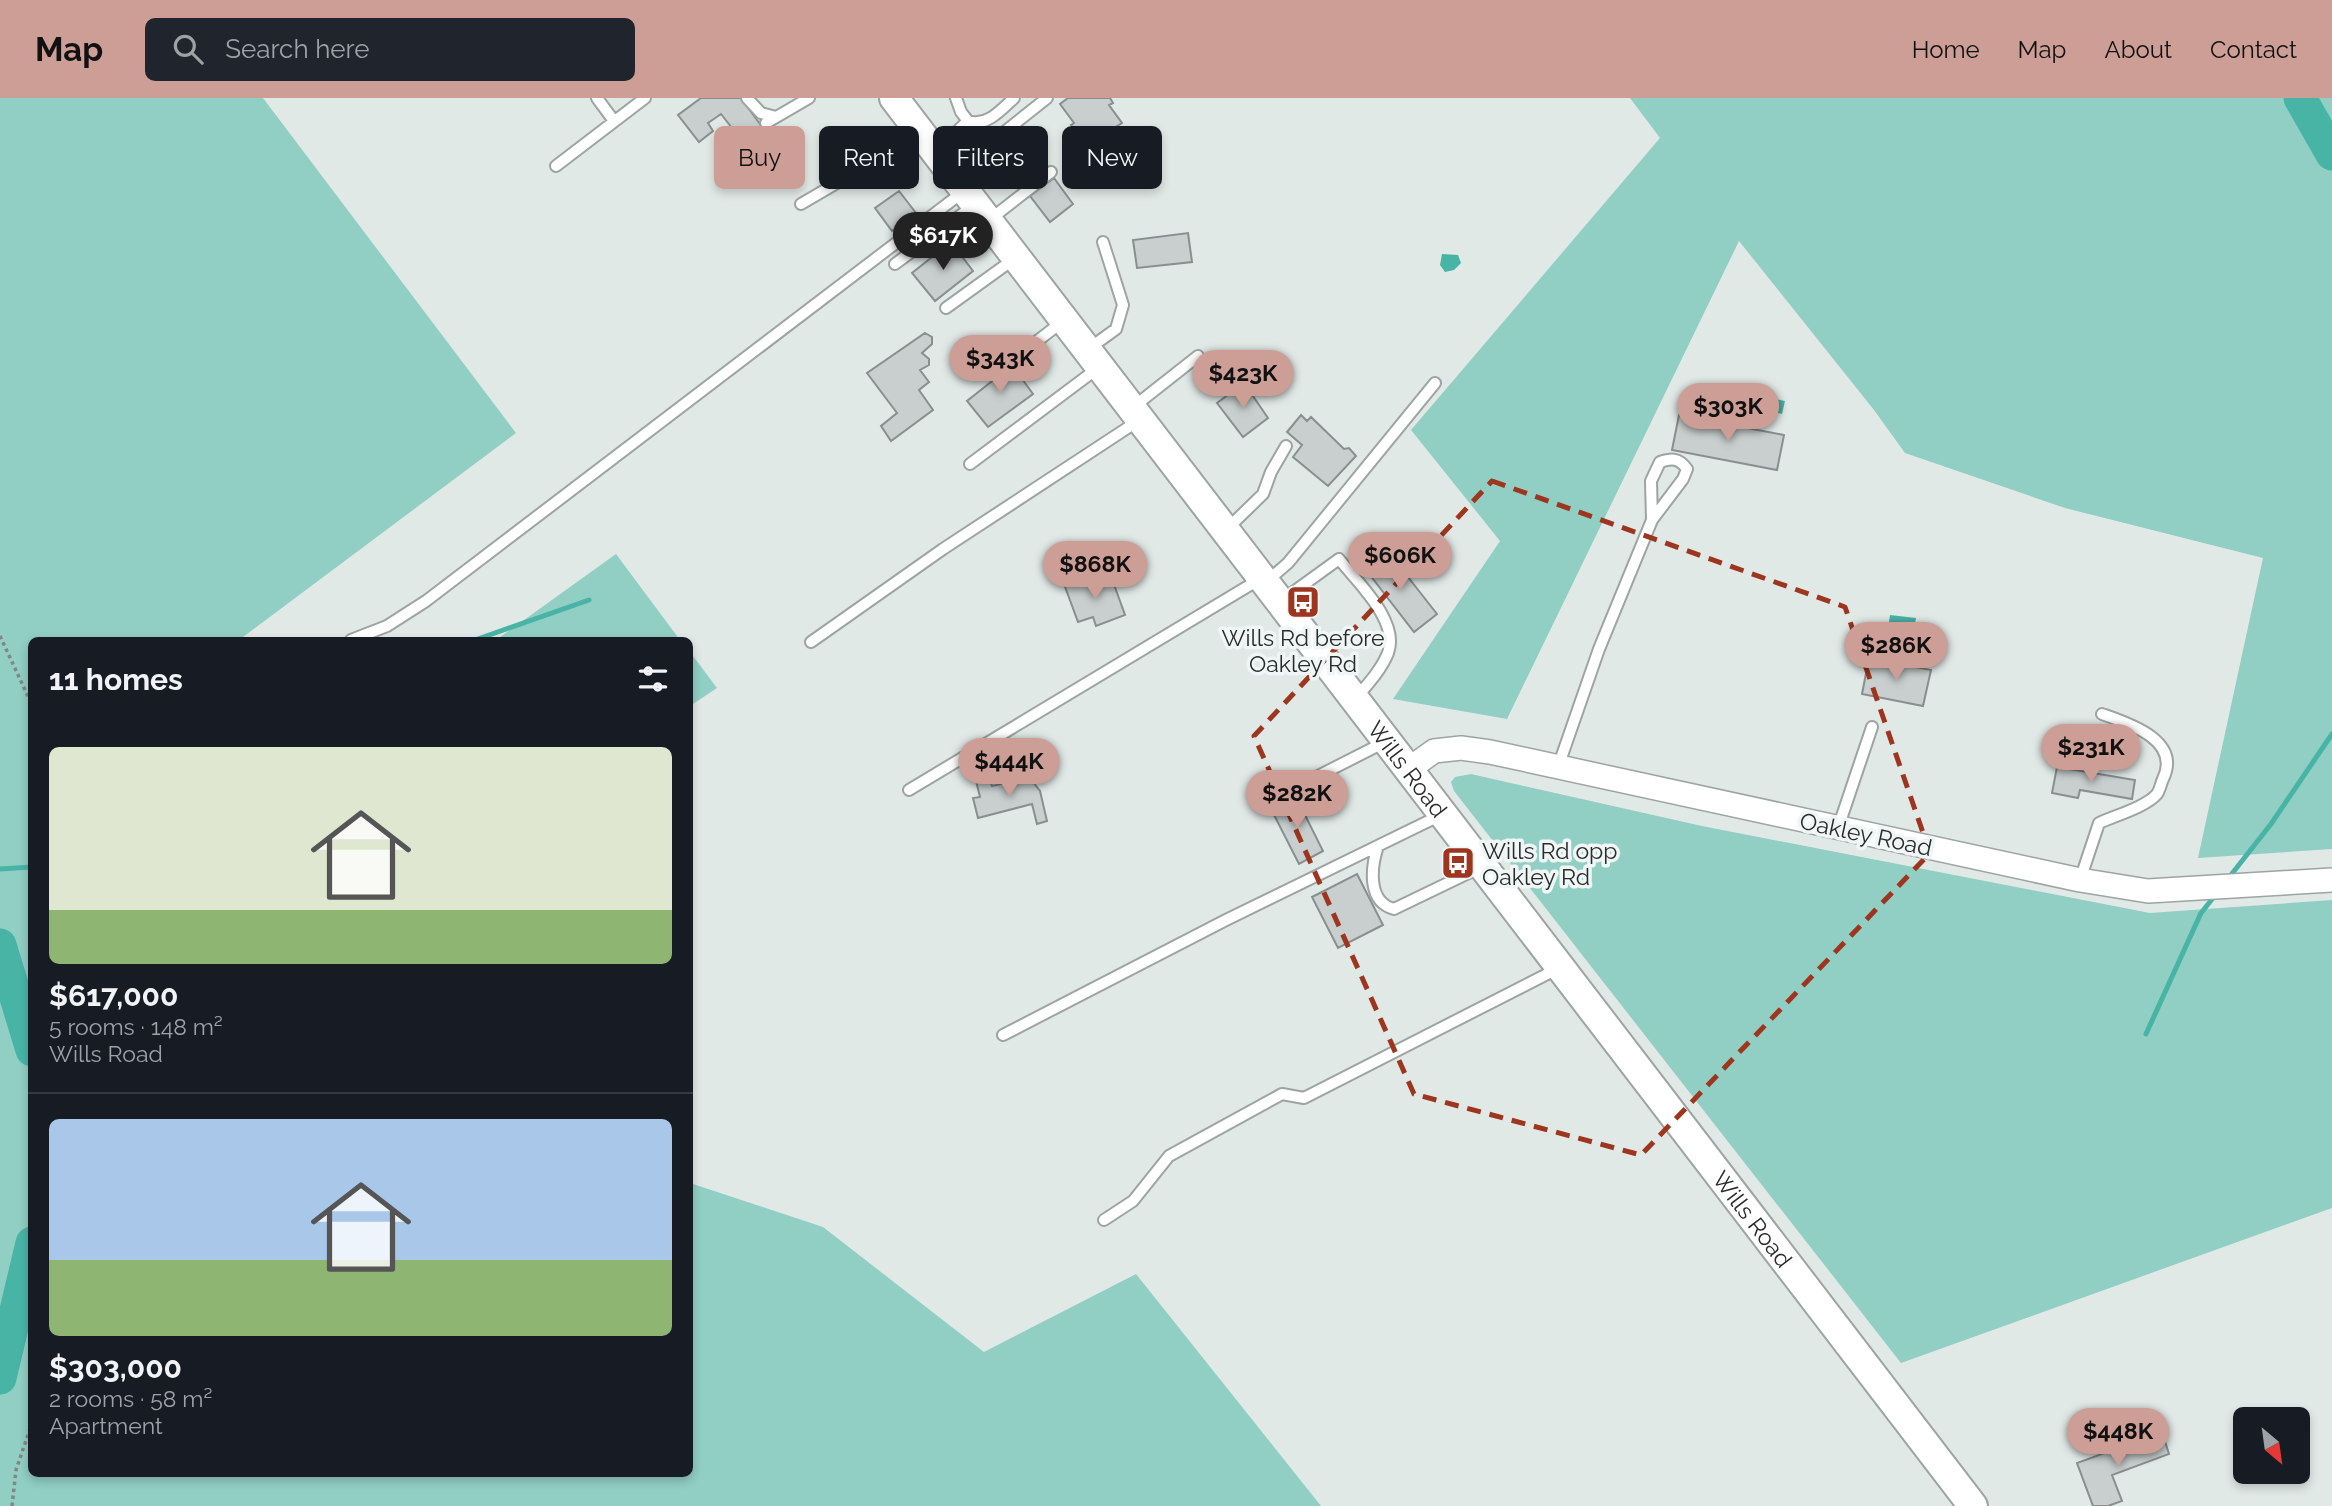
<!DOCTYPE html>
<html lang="en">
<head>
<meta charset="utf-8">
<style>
  body { margin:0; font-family:Raleway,sans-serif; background:#20242c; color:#f1f3f6; height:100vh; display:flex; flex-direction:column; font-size:26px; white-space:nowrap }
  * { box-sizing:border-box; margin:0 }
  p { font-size:23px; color:#9ea1a6 }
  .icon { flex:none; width:38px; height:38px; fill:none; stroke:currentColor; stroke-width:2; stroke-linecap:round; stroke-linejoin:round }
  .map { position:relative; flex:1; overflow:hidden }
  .panel { position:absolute; left:28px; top:539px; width:665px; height:840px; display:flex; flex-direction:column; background:#171b24; border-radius:10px; box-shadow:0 4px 10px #0003 }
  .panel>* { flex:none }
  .guide { position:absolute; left:714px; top:28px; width:665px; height:63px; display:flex; gap:14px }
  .needle { width:46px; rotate:151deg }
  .buttons { position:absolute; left:2233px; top:1309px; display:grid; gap:14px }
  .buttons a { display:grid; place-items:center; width:77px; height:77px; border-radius:10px; background:#171b24; box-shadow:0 4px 10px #0003; font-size:35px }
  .price { position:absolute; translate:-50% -60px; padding:0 16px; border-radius:24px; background:#cc9e95; color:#111; font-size:23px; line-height:46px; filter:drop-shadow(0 2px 4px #0008) }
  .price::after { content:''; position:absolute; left:50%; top:42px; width:21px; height:16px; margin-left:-10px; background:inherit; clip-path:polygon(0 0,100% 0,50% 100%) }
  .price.active { background:#222; color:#fff }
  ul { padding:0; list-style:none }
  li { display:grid; align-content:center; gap:14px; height:371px; padding:0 21px }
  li+li { border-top:2px solid #363941 }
  li span { display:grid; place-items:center; height:217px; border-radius:10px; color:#555 }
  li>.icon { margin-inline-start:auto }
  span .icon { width:126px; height:126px; fill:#fffc; stroke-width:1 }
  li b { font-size:30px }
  h2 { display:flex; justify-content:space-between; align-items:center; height:84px; padding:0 21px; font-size:30px }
  .pill { padding:0 24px; border-radius:10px; background:#171b24; box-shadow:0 4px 10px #0003; font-size:24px; line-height:63px }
  .pill.active { background:#cc9e95; color:#111 }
  header { display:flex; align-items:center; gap:42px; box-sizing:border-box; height:98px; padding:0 35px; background:#cc9e95; color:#111 }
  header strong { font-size:33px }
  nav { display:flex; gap:38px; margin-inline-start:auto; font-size:24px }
  .search { width:490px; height:63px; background:#20242c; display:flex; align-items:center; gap:18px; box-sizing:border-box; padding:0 24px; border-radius:10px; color:#9ea1a6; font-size:26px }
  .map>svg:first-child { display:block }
  .green { fill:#91cec4 }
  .water { fill:#48b4a6 }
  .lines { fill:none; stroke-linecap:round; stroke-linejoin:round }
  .stream { stroke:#48b4a6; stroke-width:5 }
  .river { stroke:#48b4a6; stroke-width:33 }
  .building { fill:#c8cfce; stroke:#888f8e; stroke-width:2 }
  .service-casing { stroke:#9da4a2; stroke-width:14 }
  .minor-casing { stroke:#9da4a2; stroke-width:26 }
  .tertiary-casing { stroke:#9da4a2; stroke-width:32 }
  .path { stroke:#828786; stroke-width:3.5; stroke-dasharray:3.5 3.5; stroke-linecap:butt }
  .service { stroke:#fff; stroke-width:10 }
  .minor { stroke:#fff; stroke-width:23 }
  .tertiary { stroke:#fff; stroke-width:28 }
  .marked { fill:none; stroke:#9e351e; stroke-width:5; stroke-dasharray:14 9; stroke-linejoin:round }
  .labels { text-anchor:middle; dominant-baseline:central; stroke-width:7; stroke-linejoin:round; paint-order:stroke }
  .poi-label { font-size:23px; fill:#292c2b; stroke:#eff6f5 }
  .street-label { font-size:23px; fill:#292c2b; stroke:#eff6f5 }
</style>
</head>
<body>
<header>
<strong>Map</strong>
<div class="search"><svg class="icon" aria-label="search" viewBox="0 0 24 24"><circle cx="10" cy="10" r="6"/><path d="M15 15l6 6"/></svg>Search here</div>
<nav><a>Home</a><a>Map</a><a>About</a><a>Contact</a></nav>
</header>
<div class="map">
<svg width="2332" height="1408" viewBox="0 0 2332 1408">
  <rect width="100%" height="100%" fill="#e1e9e7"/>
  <path class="green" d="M0,0H263L516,335L239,542H32V1376H690V1085L823,1129L984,1254L1136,1176L1321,1408H0Z
    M1630,0H2332V751L2198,760L2263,460L2065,410L1905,355L1874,312L1739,143L1507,621L1393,601L1500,443L1411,332L1660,40Z
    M616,456L680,542H496Z
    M690,554L717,590L690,608Z
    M1471,676L1702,728L2150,815L2332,802V1110L1901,1265L1454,693L1451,684L1455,679Z"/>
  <path class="water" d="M1442,156L1458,157L1461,165L1454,172L1445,174L1440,167Z
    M1758,297L1785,303L1782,316L1755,310Z
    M1890,517L1916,520L1914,533L1888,530Z"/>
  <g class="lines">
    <path class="stream" d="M475,542L589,502
      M0,771L32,769
      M2227,782L2271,726L2332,636
      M2146,936L2201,815L2217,795"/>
    <path class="river" d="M2300,0L2332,56
      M0,847L32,952
      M0,1280L32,1145"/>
  </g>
  <path class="building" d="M701,0H741L773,44L754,58L721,16L708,25L713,33L699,44L678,17Z
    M1068,0H1110L1113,5L1109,7L1122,25L1114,30L1122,41L1109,51L1106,48L1097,56L1088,43L1085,46L1071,27L1074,25L1060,6Z
    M789,50L797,60L794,62L802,73L782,89L766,68Z
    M1054,80L1073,106L1050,124L1030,98Z
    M899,93L916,115L892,133L875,110Z
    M1188,135L1192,164L1137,170L1133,142Z
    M951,144L973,173L935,203L912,175Z
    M925,235L932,239V246L922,255L929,261V267L920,272L929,284L919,292L933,312L891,343L881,328L897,315L867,275Z
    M1009,263L1033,296L988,329L967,303L1001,276L997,272Z
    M1244,285L1268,320L1243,339L1217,305Z
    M1301,317L1307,323L1311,319L1344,351L1349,350L1356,358L1328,388L1293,359L1302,347L1287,334Z
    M1679,317L1784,337L1777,372L1672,352Z
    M1381,454L1392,468L1397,465L1437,516L1414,534L1363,468Z
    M1088,478L1092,488L1112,481L1125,517L1096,528L1093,519L1078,524L1064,486Z
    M1869,560L1931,572L1923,608L1862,596Z
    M2057,669L2135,682L2132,701L2080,692L2078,700L2052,695Z
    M1029,679L1040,693L1047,723L1037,726L1032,706L978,720L973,700L980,699L976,683L989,680L992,688Z
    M1296,699L1323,753L1299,766L1271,711Z
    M1357,776L1383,827L1338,850L1312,799Z
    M2162,1334L2169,1356L2112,1377L2122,1403L2108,1408H2093L2077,1365Z"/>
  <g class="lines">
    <defs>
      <path id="service" d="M597,0L614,23
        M747,0L761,15L776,19
        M968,23C987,29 1001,12 1014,0
        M766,25L809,0
        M937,52L968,23L961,14L956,0
        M556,68L645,0
        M954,74L1047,0
        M801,106L919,37
        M988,123L1051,74
        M895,166L973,108
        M946,210L1014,161
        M1087,252L1116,231L1123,207L1103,144
        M1019,261L1032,247L1062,224
        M1132,310L1198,258
        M970,366L1098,270
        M1226,432L1263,396L1271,374L1286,348
        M1266,484L1288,465L1435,285
        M1281,503L1339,461C1357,484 1400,523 1388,555C1381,572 1368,586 1356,600
        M351,542L387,528L426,503L963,94
        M811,544L943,451L1138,323
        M1558,669L1599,551L1652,422L1651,383L1660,364C1672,360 1679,360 1687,371L1683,381L1652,422
        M909,692L1260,481
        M1263,706L1385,644
        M1838,730L1872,629
        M1378,748C1371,769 1367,804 1394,811L1481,769
        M2080,782L2099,725C2114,718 2146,709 2157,696C2160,692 2161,685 2163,681C2182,642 2128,625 2102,616
        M1003,937L1226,822L1441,717
        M1104,1122L1133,1103L1169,1058L1282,996L1304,1000L1559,870"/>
      <path id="minor" d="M1409,671L1434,653L1461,650L1490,654L2080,782L2148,793L2332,782"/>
      <g id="tertiary">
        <path id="s1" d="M894,0L1973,1408"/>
      </g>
    </defs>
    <use href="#service" class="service-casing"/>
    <use href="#minor" class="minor-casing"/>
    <use href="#tertiary" class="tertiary-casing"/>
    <path class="path" d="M0,538L32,607
      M12,1408L16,1372L32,1325"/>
    <use href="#service" class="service"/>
    <use href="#minor" class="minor"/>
    <use href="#tertiary" class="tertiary"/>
  </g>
  <path class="marked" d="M1492,383L1845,509L1930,755L1641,1057L1414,996L1254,638Z"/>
  <defs>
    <symbol id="bus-square" viewBox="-11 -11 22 22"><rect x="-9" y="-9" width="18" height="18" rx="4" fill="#9e351e" stroke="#eff6f5"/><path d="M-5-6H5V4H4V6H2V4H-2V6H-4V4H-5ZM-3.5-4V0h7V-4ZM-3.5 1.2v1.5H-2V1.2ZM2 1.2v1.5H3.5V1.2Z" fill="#fff"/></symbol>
  </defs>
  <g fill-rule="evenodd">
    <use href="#bus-square" x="1284" y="485" width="38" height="38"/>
    <use href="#bus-square" x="1439" y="746" width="38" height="38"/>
  </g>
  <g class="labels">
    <g class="poi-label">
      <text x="1303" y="539">Wills Rd before<tspan x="1303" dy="26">Oakley Rd</tspan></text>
      <text x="1482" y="752" text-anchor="start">Wills Rd opp<tspan x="1482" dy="26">Oakley Rd</tspan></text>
    </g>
    <g class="street-label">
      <text stroke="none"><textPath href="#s1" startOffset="845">Wills Road</textPath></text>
      <text transform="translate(1866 736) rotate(12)">Oakley Road</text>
      <text stroke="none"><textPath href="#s1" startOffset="1412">Wills Road</textPath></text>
    </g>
  </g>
</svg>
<div class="buttons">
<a><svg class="needle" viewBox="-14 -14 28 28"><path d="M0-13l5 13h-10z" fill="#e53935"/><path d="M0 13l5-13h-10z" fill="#9ea1a6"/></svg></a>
</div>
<b class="price active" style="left:943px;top:174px">$617K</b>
<b class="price" style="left:1000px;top:297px">$343K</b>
<b class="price" style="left:1243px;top:312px">$423K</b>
<b class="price" style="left:1728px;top:345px">$303K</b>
<b class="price" style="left:1400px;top:494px">$606K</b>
<b class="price" style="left:1095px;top:503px">$868K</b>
<b class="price" style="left:1896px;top:584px">$286K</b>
<b class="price" style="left:2091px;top:686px">$231K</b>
<b class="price" style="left:1009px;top:700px">$444K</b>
<b class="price" style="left:1297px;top:732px">$282K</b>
<b class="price" style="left:2118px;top:1370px">$448K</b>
<div class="guide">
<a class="pill active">Buy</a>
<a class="pill">Rent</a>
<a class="pill">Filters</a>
<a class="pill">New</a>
</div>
<section class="panel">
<h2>11 homes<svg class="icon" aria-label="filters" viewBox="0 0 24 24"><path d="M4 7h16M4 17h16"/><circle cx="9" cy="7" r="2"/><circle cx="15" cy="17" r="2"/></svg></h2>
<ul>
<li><span style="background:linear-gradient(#dfe7d0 75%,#8fb573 0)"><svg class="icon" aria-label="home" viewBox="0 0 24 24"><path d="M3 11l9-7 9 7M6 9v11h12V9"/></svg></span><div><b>$617,000</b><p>5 rooms · 148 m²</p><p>Wills Road</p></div></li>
<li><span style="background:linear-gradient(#a9c7e8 65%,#8fb573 0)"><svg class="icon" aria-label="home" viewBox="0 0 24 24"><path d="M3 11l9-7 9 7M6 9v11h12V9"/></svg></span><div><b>$303,000</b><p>2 rooms · 58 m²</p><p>Apartment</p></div></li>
</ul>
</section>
</div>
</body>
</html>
